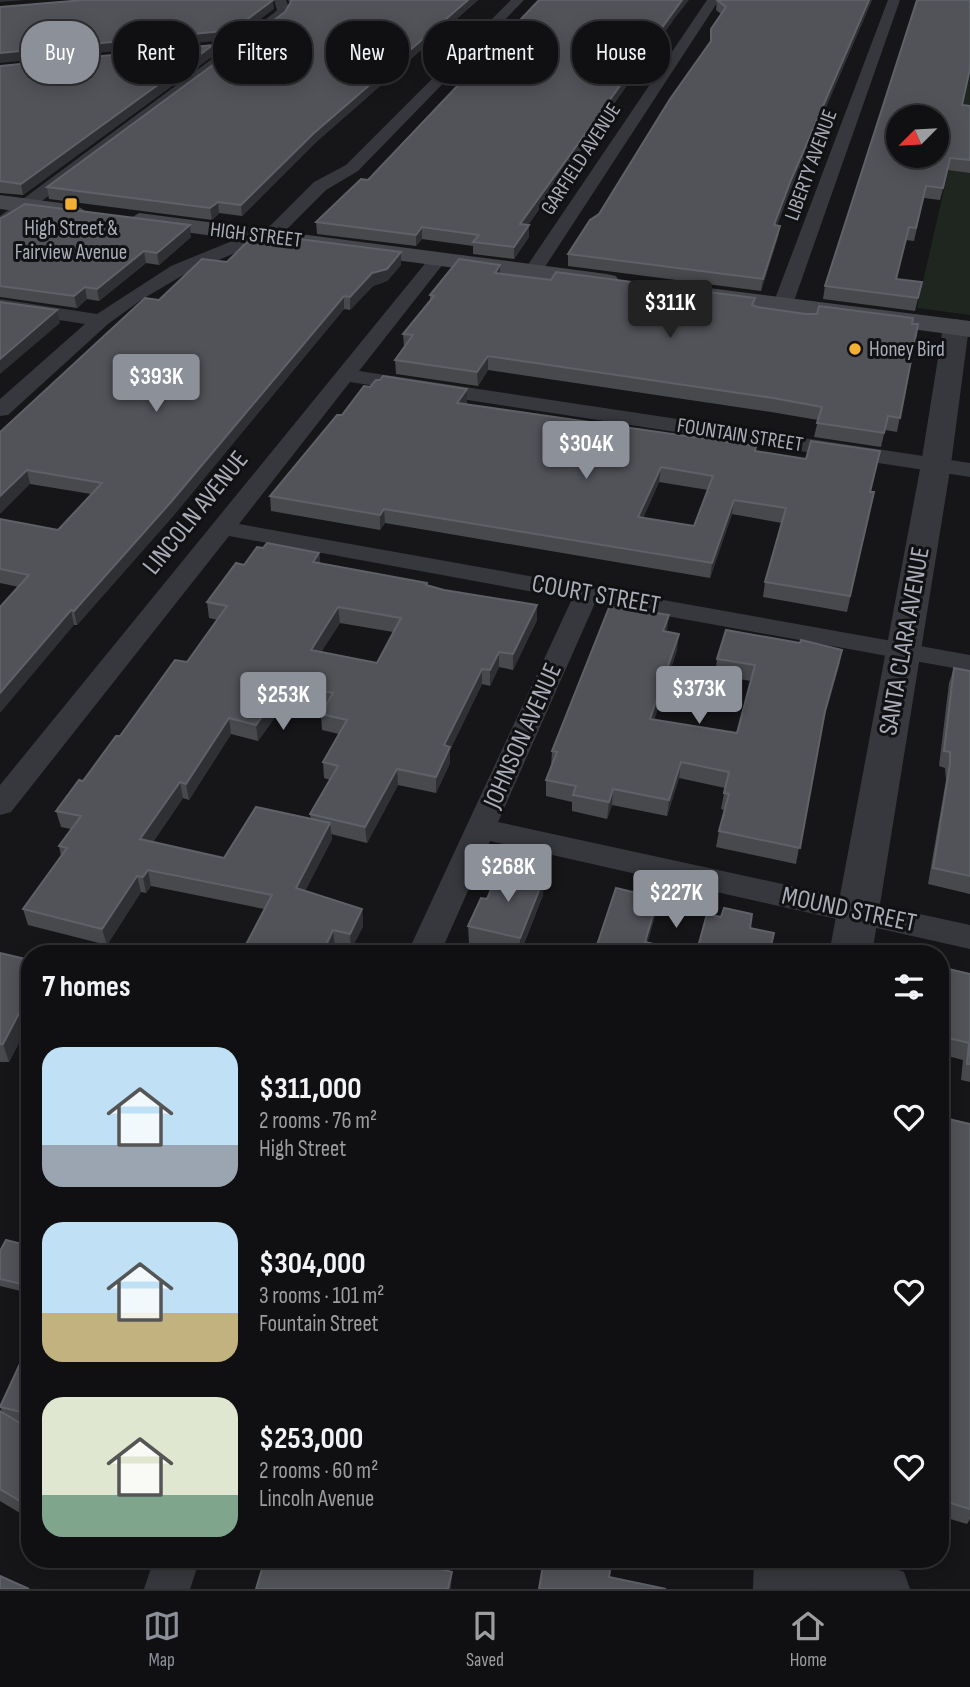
<!DOCTYPE html>
<html lang="en">
<head>
<meta charset="utf-8">
<style>
  body { margin:0; font-family:"Sofia Sans Condensed",sans-serif; background:#1e1e20; color:#f1f3f6; height:100vh; display:flex; flex-direction:column; font-size:26px; white-space:nowrap }
  * { box-sizing:border-box; margin:0 }
  p { font-size:23px; color:#9c9d9f }
  .icon { flex:none; width:38px; height:38px; fill:none; stroke:currentColor; stroke-width:2; stroke-linecap:round; stroke-linejoin:round }
  .map { position:relative; flex:1; overflow:hidden }
  .details { position:absolute; left:21px; top:945px; width:928px; height:623px; display:flex; flex-direction:column; background:#101012; border-radius:28px; box-shadow:0 4px 18px #0003,0 0 0 2px #303032 }
  .details>* { flex:none }
  .hud { position:absolute; left:21px; top:21px; width:929px; height:63px; display:flex; gap:14px }
  .needle { width:46px; rotate:246deg }
  .buttons { position:absolute; left:886px; top:105px; display:grid; gap:14px }
  .buttons a { display:grid; place-items:center; width:63px; height:63px; border-radius:50%; background:#101012; box-shadow:0 4px 18px #0003,0 0 0 2px #303032; font-size:35px }
  .price { position:absolute; translate:-50% -60px; padding:0 16px; border-radius:7px; background:#8c9099; color:#fff; font-size:23px; line-height:46px; filter:drop-shadow(0 2px 4px #0008) }
  .price::after { content:''; position:absolute; left:50%; top:42px; width:21px; height:16px; margin-left:-10px; background:inherit; clip-path:polygon(0 0,100% 0,50% 100%) }
  .price.active { background:#222; color:#fff }
  ul { padding:0; list-style:none }
  li { display:flex; align-items:center; gap:21px; height:175px; padding:0 21px }
  li span { display:grid; place-items:center; flex:none; width:196px; height:140px; border-radius:21px; color:#555 }
  li>.icon { margin-inline-start:auto }
  span .icon { width:84px; height:84px; fill:#fffc; stroke-width:1 }
  li b { font-size:30px }
  h2 { display:flex; justify-content:space-between; align-items:center; height:84px; padding:0 21px; font-size:30px }
  .tag { padding:0 24px; border-radius:28px; background:#101012; box-shadow:0 4px 18px #0003,0 0 0 2px #303032; font-size:24px; line-height:63px }
  .tag.active { background:#8c9099; color:#fff }
  .tabs { display:flex; justify-content:space-around; align-items:center; height:98px; border-top:2px solid #303032; background:#101012; font-size:19px; color:#9c9d9f }
  .tabs a { display:grid; justify-items:center; gap:4px }
  .tabs .active { color:#8c9099 }
  .map>svg:first-child { display:block }
  .green { fill:#1e261f }
  .lines { fill:none; stroke-linecap:round; stroke-linejoin:round }
  .minor { fill:#37383d; fill-rule:evenodd }
  .tertiary { fill:#37383d; fill-rule:evenodd }
  .secondary { fill:#45474d; fill-rule:evenodd }
  .wall { fill:#47494d; fill-rule:evenodd }
  .shaded-wall { fill:#2f3033 }
  .building { fill:#525359; stroke:#5f6168; stroke-width:2; fill-rule:evenodd }
  .poi-dot { fill:#f2b134; stroke:#111113; stroke-width:2.5 }
  .labels { text-anchor:middle; dominant-baseline:central; stroke-width:6; stroke-linejoin:round; paint-order:stroke }
  .far-street-label { font-size:21px; fill:#a8adb8; stroke:#111113 }
  .far-poi-label { font-size:21px; fill:#a8adb8; stroke:#111113 }
  .street-label { font-size:26px; fill:#a8adb8; stroke:#111113 }
</style>
</head>
<body>
<div class="map">
<svg width="970" height="1589" viewBox="0 0 970 1589">
  <rect width="100%" height="100%" fill="#161618"/>
  <path class="green" d="M970,75V315L917,308Z"/>
  <g class="lines">
    <path class="minor" d="M274,0H286L290,10L284,19L6,228L0,229V216L274,13L277,10Z
      M511,0H524L358,171L326,190L283,233L185,274L141,300L108,324L8,415L0,416V399L85,324L0,311V299L97,314L171,266L271,225L314,182L346,165Z
      M707,0H719L539,276H525L523,272Z
      M888,0H900L793,304L783,310L776,308L773,304Z
      M438,254L447,259L359,371L970,463V477L350,382L239,524L970,655V671L595,603L498,822L970,925V949L490,841L440,954H407L572,599L229,536L11,812L0,815V785L432,255Z
      M154,1559H200L190,1589H144Z
      M770,1559H867L904,1572L910,1589H814L777,1575Z"/>
    <path class="tertiary" d="M956,319L965,322L969,327L951,464L872,954H829L921,464L943,327L947,322Z
      M754,1559H814L813,1589H753Z"/>
    <path class="secondary" d="M0,195L76,205L87,212L76,219L0,209Z
      M139,213L607,274L616,276L619,281L616,286L607,288L131,225L128,220Z
      M701,287L970,321V337L692,299L689,294L692,289Z"/>
  </g>
  <path class="wall" d="M288,0H478L315,143L242,216L219,213L212,220L49,199L47,187L285,12L290,3Z
    M717,0H872L790,191L777,225L780,226L778,237L761,291L568,266V254L599,214L710,42L711,29L721,14L716,10Z
    M674,19L528,225L529,237L514,259L473,254V246L422,239L416,246L317,234L316,222L368,180Z
    M214,55L23,195L0,193V66Z
    M962,105L970,106V173L948,170L940,200L924,198L914,241L906,240L896,279L922,282L915,311L823,299L825,286Z
    M0,219L191,237L159,265L146,263L99,301L87,299L77,308L0,297Z
    M294,244L401,252V265L387,281L373,286L350,310L344,309L173,516L77,625H74L19,587L0,583V519L58,530L91,494L30,484L0,432L159,300L227,262Z
    M500,265V273L754,306L757,307L806,314L918,324L897,432L885,430L881,447L814,437L818,420L771,412L488,370L478,386L396,374L395,360L404,347L403,334L430,300V295Z
    M370,387L467,389V403L466,404L756,446V451L874,492L847,612L763,597L765,582L782,523L732,514L710,578L385,523L380,530L271,511L270,496L342,415ZM659,482L708,490L694,526L643,518Z
    M319,553L320,563L427,583V586L537,620L513,670L499,667L490,686L482,684L450,750V763L436,793L398,785L367,843L331,834L332,839L305,891L362,909L363,926L351,950L335,946L264,909L151,886L146,893L141,892L107,945L28,925L23,909L61,856L59,846L71,829L61,827L56,811L83,781L120,736L187,662L218,620L209,618L207,602L244,565ZM340,623L393,632L377,663L321,652ZM288,699L325,707L321,714L322,730L339,734L323,762L324,778L330,780L310,814L311,819L224,858L153,842L183,798L189,800L231,734L258,741Z
    M667,632L677,650L654,720L737,733L751,681L715,675L717,659L842,650L839,666L822,724L796,864L716,847L719,831L724,810L721,809L725,788L679,778L667,816L612,805L607,819L572,811V802L546,796V780L551,767L552,751Z
    M954,668L970,671V894L928,884L946,780L945,768L939,766L949,683Z
    M544,878L543,895L520,954H515L469,943L468,926L487,899Z
    M0,953L30,960V1022L9,1062H0Z
    M940,967L970,974V1082L961,1080L963,1060L940,1054Z
    M940,1117L970,1124V1519L967,1524L940,1516Z
    M30,1246L29,1293L0,1286V1251Z
    M30,1342V1427L23,1425L30,1429V1519L0,1501V1411L2,1412L0,1405Z"/>
  <path class="shaded-wall" d="M0,0H25L0,2Z
    M273,0L274,9L234,39L0,63V53Z
    M468,0H478L315,143L242,216L241,205L314,133Z
    M682,0H689L674,19L520,236V224Z
    M869,0H872L790,191L773,237L774,225L791,180Z
    M213,45L214,55L23,195L21,184Z
    M218,202L219,213L212,220L210,208Z
    M190,225L191,237L159,265L157,253Z
    M529,225V237L514,259V247Z
    M780,226L778,237L761,291L763,279Z
    M422,227V239L416,246V235Z
    M144,251L146,263L99,301L97,289Z
    M401,252V265L387,281L373,286L350,310V297L372,273Z
    M500,265V278L495,273Z
    M85,287L87,299L77,308L74,296Z
    M344,296V309L173,516L77,625L74,611Z
    M57,310L60,323L0,374V359Z
    M488,356V370L478,386L477,372Z
    M467,389V403L457,417V403Z
    M661,467L659,482L637,532L638,517Z
    M27,470L30,484L0,514V496Z
    M734,500L732,514L710,578L712,563Z
    M384,509L385,523L380,530V515Z
    M319,553L321,568L313,562Z
    M537,605V620L513,670V654Z
    M338,607L340,623L312,666L311,650Z
    M71,610L74,625L0,713V693Z
    M669,615L667,631L661,647L663,631Z
    M679,634L677,650L649,736L650,719Z
    M842,650L839,666L822,727L825,711Z
    M499,652V667L490,686V670Z
    M482,669V684L450,750V763L436,793V777L444,745Z
    M286,683L288,699L258,741L256,725Z
    M229,718L231,734L189,800L186,784Z
    M681,762L679,778L667,816L669,800Z
    M397,769L398,785L367,843L365,827Z
    M180,782L183,798L144,855L140,839Z
    M613,789L612,805L607,819L609,802Z
    M330,823L332,839L298,905L296,888Z
    M148,870L151,886L146,893L143,877Z
    M137,876L141,892L107,945L102,929Z
    M544,878L543,895L520,954V938Z
    M658,898L656,914L644,954L645,942Z
    M362,909L363,926L351,950L350,934Z
    M333,930L335,946L331,954H322Z
    M28,996L30,1002V1022L9,1062L3,1044Z
    M30,1276V1291L29,1293L26,1285Z
    M452,1572L451,1589H448Z"/>
  <path class="building" d="M84,0H273L233,30L0,53V7Z
    M292,0H468L314,133L241,205L218,202L210,208L47,187L285,12Z
    M539,0H682L520,224L529,225L514,247L473,242L479,235L422,227L416,235L316,222L361,179L368,180Z
    M717,0H869L791,180L774,225L780,226L763,279L568,254L590,220L599,214L670,99L711,41V29L726,7Z
    M917,0H970V69L962,105L970,106V160L950,158L943,188L926,186L916,228L909,227L896,279L922,282L918,298L825,286ZM898,117H936V156H898Z
    M213,45L21,184L0,181V66Z
    M25,204L190,225L157,253L144,251L97,289L85,287L74,296L0,286V219Z
    M250,239L294,244L299,239L401,252L387,269L372,273L350,297L344,296L171,502L74,611L71,610L0,693V607L29,575L0,569V519L58,530L102,483L27,470L0,496V432L145,298L159,300L202,259L227,262Z
    M459,259L500,265L495,273L551,280L556,272L755,298L752,305L757,307L806,314H817L819,306L913,318L912,324H918L900,418L888,416L884,433L817,423L822,407L773,398L488,356L477,372L395,360L413,335L403,334L434,296L430,295Z
    M0,302L57,310L0,359Z
    M383,376L467,389L457,403L756,446L755,451L806,459L811,441L880,451L870,492H874L850,596L765,582L786,508L734,500L712,563L384,509L380,515L270,496L337,415H342L364,386L370,387L376,380H380ZM661,467L713,476L694,526L638,517Z
    M267,543L319,553L313,562L427,583L426,585L444,590L537,605L513,654L499,652L490,670L482,669L444,745L450,747L436,777L397,769L365,827L310,814L338,766L323,762L347,720L321,714L333,693L286,683L256,725L229,718L186,784L180,782L140,839L224,858L256,807L330,823L296,888L362,909L350,934L333,930L322,954H241L272,895L148,870L143,877L137,876L102,929L23,909L67,848L59,846L81,816L56,811L79,780L83,781L116,736H120L175,660L187,662L227,606L207,602L236,563L244,565L257,547L263,548ZM338,607L401,618L377,663L311,650Z
    M610,605L669,615L663,631L679,634L650,719L737,733L755,665L717,659L726,630L800,643L801,640L842,650L825,711L800,848L719,831L729,794L724,793L729,772L681,762L669,800L613,789L609,802L573,795L576,786L546,780L557,752L552,751Z
    M954,668L970,671V876L933,868L950,764V752L944,751Z
    M500,868L544,878L520,938L468,926L481,898L487,899Z
    M616,888L658,898L645,942L696,954L707,914L721,917L724,908L752,914L750,928L774,933L769,954H594Z
    M581,951L593,954H581Z
    M0,953L30,960V996H28L3,1044H0Z
    M940,967L970,974V1064H967L969,1043L940,1036Z
    M940,1117L970,1124V1509L940,1500V1403L941,1389H940Z
    M6,1240L30,1246V1276L26,1285L0,1279V1251Z
    M30,1342V1414L0,1407Z
    M0,1411L30,1429V1507L0,1489Z
    M265,1559H400L452,1572L448,1589H256Z
    M544,1559H612L609,1577L666,1589H539Z
    M0,1576L29,1589H0Z"/>
  <g class="poi-dot">
    <rect x="64" y="197" width="14" height="14" rx="3.5"/>
    <circle cx="855" cy="349" r="7"/>
  </g>
  <g class="labels">
    <g class="far-street-label">
      <text transform="translate(581 159) rotate(-57)">GARFIELD AVENUE</text>
      <text transform="translate(811 165) rotate(-70)">LIBERTY AVENUE</text>
      <text transform="translate(256 235) rotate(7)">HIGH STREET</text>
      <text transform="translate(740 435) rotate(9)">FOUNTAIN STREET</text>
    </g>
    <g class="far-poi-label">
      <text x="71" y="228">High Street &amp;<tspan x="71" dy="24">Fairview Avenue</tspan></text>
      <text x="869" y="349" text-anchor="start">Honey Bird</text>
    </g>
    <g class="street-label">
      <text transform="translate(196 513) rotate(-51)">LINCOLN AVENUE</text>
      <text transform="translate(596 595) rotate(10)">COURT STREET</text>
      <text transform="translate(905 641) rotate(-80)">SANTA CLARA AVENUE</text>
      <text transform="translate(523 736) rotate(-66)">JOHNSON AVENUE</text>
      <text transform="translate(849 910) rotate(12)">MOUND STREET</text>
    </g>
  </g>
</svg>
<div class="buttons">
<a><svg class="needle" viewBox="-14 -14 28 28"><path d="M0-13l5 13h-10z" fill="#e53935"/><path d="M0 13l5-13h-10z" fill="#9c9d9f"/></svg></a>
</div>
<b class="price active" style="left:670px;top:340px">$311K</b>
<b class="price" style="left:156px;top:414px">$393K</b>
<b class="price" style="left:586px;top:481px">$304K</b>
<b class="price" style="left:699px;top:726px">$373K</b>
<b class="price" style="left:283px;top:732px">$253K</b>
<b class="price" style="left:508px;top:904px">$268K</b>
<b class="price" style="left:676px;top:930px">$227K</b>
<div class="hud">
<a class="tag active">Buy</a>
<a class="tag">Rent</a>
<a class="tag">Filters</a>
<a class="tag">New</a>
<a class="tag">Apartment</a>
<a class="tag">House</a>
</div>
<section class="details">
<h2>7 homes<svg class="icon" aria-label="filters" viewBox="0 0 24 24"><path d="M4 7h16M4 17h16"/><circle cx="9" cy="7" r="2"/><circle cx="15" cy="17" r="2"/></svg></h2>
<ul>
<li><span style="background:linear-gradient(#bfe0f5 70%,#9aa5b1 0)"><svg class="icon" aria-label="home" viewBox="0 0 24 24"><path d="M3 11l9-7 9 7M6 9v11h12V9"/></svg></span><div><b>$311,000</b><p>2 rooms · 76 m²</p><p>High Street</p></div><svg class="icon" aria-label="heart" viewBox="0 0 24 24"><path d="M12 20l-8-8c-3-5 5-10 8-4 3-6 11-1 8 4z"/></svg></li>
<li><span style="background:linear-gradient(#bfe0f5 65%,#c2b280 0)"><svg class="icon" aria-label="home" viewBox="0 0 24 24"><path d="M3 11l9-7 9 7M6 9v11h12V9"/></svg></span><div><b>$304,000</b><p>3 rooms · 101 m²</p><p>Fountain Street</p></div><svg class="icon" aria-label="heart" viewBox="0 0 24 24"><path d="M12 20l-8-8c-3-5 5-10 8-4 3-6 11-1 8 4z"/></svg></li>
<li><span style="background:linear-gradient(#dfe7d0 70%,#7fa58c 0)"><svg class="icon" aria-label="home" viewBox="0 0 24 24"><path d="M3 11l9-7 9 7M6 9v11h12V9"/></svg></span><div><b>$253,000</b><p>2 rooms · 60 m²</p><p>Lincoln Avenue</p></div><svg class="icon" aria-label="heart" viewBox="0 0 24 24"><path d="M12 20l-8-8c-3-5 5-10 8-4 3-6 11-1 8 4z"/></svg></li>
</ul>
</section>
</div>
<nav class="tabs">
<a class="active"><svg class="icon" aria-label="map" viewBox="0 0 24 24"><path d="M3 6l6-2 6 2 6-2v14l-6 2-6-2-6 2zM9 4v14M15 6v14"/></svg>Map</a>
<a><svg class="icon" aria-label="saved" viewBox="0 0 24 24"><path d="M7 4h10v16l-5-4-5 4z"/></svg>Saved</a>
<a><svg class="icon" aria-label="home" viewBox="0 0 24 24"><path d="M3 11l9-7 9 7M6 9v11h12V9"/></svg>Home</a>
</nav>
</body>
</html>
